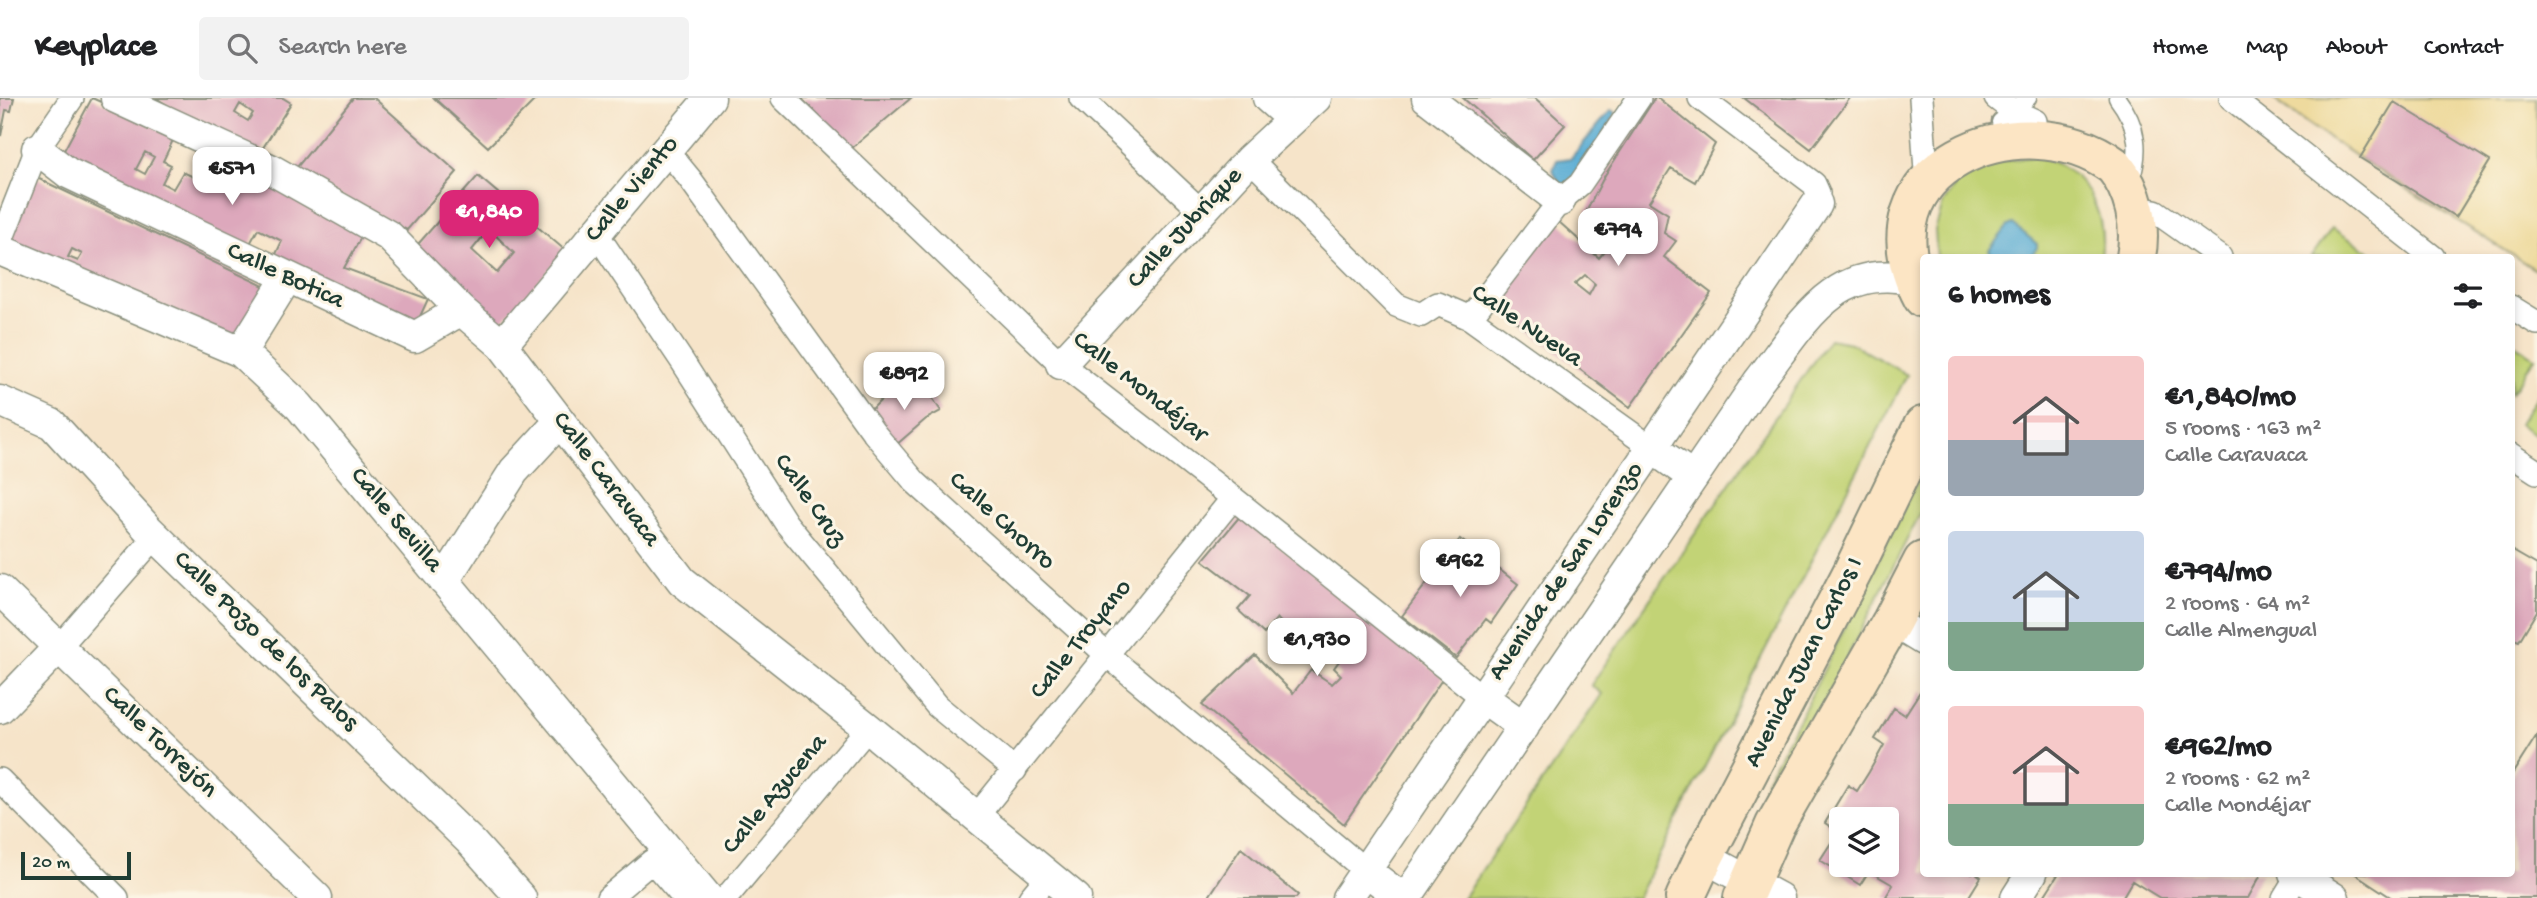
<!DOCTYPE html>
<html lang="en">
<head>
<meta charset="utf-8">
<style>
  body { margin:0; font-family:"Gochi Hand",sans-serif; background:#f2f2f2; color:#202124; height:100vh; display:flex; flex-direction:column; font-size:26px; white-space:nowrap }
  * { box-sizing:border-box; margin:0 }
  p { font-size:23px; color:#757577 }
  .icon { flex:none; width:38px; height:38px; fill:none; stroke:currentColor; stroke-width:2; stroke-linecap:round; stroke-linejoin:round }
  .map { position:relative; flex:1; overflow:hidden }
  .panel { position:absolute; left:1920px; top:156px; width:595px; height:623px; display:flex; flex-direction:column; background:#fff; border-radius:7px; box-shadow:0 4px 10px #0003 }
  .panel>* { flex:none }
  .fabs { position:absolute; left:1829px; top:709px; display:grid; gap:14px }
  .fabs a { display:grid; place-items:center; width:70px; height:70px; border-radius:7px; background:#fff; box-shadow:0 4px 10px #0003; font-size:35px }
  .scale { position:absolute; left:21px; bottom:18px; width:110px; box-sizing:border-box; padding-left:7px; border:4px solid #1f3d34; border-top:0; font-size:19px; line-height:24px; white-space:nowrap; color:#1f3d34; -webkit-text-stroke:5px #fcf5e5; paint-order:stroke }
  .price { position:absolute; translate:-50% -60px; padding:0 16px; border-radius:14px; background:#fff; color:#222; font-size:23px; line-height:46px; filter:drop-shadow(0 2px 4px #0008) }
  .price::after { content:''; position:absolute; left:50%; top:42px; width:21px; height:16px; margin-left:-10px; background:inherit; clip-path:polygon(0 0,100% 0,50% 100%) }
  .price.selected { background:#db2777; color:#fff }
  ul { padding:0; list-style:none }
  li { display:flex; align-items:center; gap:21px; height:175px; padding:0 28px }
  li span { display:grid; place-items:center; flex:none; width:196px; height:140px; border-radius:7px; color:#555 }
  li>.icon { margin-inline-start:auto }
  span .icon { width:84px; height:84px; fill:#fffc; stroke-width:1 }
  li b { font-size:30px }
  h2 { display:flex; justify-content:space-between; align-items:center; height:84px; padding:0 28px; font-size:30px }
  header { display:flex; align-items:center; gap:42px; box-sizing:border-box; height:98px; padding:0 35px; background:#fff; border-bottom:2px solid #e0e0e0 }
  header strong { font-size:33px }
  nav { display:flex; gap:38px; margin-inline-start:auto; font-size:24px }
  .search { width:490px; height:63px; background:#f2f2f2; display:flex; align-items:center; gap:18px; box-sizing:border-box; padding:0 24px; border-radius:7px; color:#757577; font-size:26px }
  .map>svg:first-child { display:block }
  .green { fill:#c2d376; stroke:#708855; stroke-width:2 }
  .sand { fill:#eeda9e; stroke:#868c69; stroke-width:2 }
  .water { fill:#58acd4; stroke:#3c7484; stroke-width:2 }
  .building { fill:#dda8bc; fill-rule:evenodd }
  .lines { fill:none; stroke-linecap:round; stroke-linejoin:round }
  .service-casing { stroke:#8a907e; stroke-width:19 }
  .pedestrian-casing { stroke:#8a907e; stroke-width:26 }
  .minor-casing { stroke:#8a907e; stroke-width:33 }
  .secondary-casing { stroke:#8a907e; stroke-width:42 }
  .service { stroke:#fff; stroke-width:16 }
  .pedestrian { stroke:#fff; stroke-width:23 }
  .minor { stroke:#fff; stroke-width:30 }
  .secondary { stroke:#fce5c4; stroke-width:38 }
  .labels { text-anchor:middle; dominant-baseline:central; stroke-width:6; stroke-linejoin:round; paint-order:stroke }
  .street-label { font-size:26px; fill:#1f3d34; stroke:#fcf5e5 }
</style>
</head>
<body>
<header>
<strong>Keyplace</strong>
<div class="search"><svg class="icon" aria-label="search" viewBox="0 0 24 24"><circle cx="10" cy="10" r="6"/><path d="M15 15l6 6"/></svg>Search here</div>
<nav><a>Home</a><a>Map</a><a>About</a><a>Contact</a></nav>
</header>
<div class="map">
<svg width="2537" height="800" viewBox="0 0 2537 800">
  <rect width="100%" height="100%" fill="#fcf5e5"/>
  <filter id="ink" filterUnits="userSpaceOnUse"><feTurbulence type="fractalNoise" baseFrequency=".0143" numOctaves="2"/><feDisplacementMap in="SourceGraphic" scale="14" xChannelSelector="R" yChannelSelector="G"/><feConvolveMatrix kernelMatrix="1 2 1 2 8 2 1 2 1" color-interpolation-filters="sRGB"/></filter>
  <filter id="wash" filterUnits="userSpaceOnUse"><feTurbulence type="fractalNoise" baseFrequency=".00686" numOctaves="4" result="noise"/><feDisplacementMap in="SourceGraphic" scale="28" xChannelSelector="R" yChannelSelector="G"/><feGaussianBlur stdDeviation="1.57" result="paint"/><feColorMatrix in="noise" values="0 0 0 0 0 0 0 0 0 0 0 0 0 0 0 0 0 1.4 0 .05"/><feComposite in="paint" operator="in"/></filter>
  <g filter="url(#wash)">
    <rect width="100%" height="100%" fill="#f6e4c9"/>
    <path class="green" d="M2035,58C2043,61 2053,64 2061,68C2094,87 2106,124 2101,159H1937L1935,132L1943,106L1958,83L1979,67Z
      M2332,130L2378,159H2311Z
      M1829,241L1851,245L1907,277L1637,800H1463L1602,596L1591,587Z
      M2511,244L2535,259L2511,295Z
      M2537,298V338L2519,326Z
      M1923,384V410L1786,680L1769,700L1764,697L1763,692L1767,680L1807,606L1916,385Z"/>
    <path class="sand" d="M2272,0H2537V173C2449,115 2356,63 2272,0Z"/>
    <path class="water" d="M1611,12L1616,15L1578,82L1560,87L1553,72L1557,62L1571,60Z
      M2013,126L2037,146V150L2030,159H1994L1989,152L2008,128Z"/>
    <g id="blocks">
      <path class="building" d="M0,0H14L11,13L6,12L1,38Z
        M92,0L175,38L163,63L171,67L162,85L173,91L183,74L200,82L215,56L364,134L344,170L428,201L416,227L271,167L282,143L258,131L246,153L61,58ZM145,54L154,59L145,76L136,71Z
        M156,0H283L291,5L256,61ZM240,6L253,15L248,23L235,15Z
        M353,0H374L457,74L407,132L293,74Z
        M434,0H537L488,49Z
        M801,0H911L851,51Z
        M1463,0H1535L1565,27L1533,62Z
        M1655,0H1658L1715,46L1695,84L1671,70L1649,104L1668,116L1664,135L1676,143L1664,159L1711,195L1630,309L1493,206L1558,123L1599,160L1624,130L1586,114L1605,77ZM1585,177L1595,186L1589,197L1575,186Z
        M1744,0H1850L1811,51Z
        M2394,4L2490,63L2456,119L2360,60Z
        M478,78L566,153L499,226L412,153ZM489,131L514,155L497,175L472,152Z
        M35,79L272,192L241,248L9,144ZM72,151L82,156L78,163L68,159Z
        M920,282L941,313L926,321L896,347L869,314L891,292L898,300Z
        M1241,417L1443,580L1344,726L1202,607L1255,557L1293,595L1311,572L1332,586L1341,577L1334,570L1342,559L1322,546L1310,558L1277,520L1264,536L1238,512L1250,498L1203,462Z
        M1460,441L1518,486L1491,525L1486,521L1456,560L1402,518Z
        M2511,452L2537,467V513L2519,543L2511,540Z
        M1921,592L1923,594V775H1976L1981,779L1968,800H1885L1893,787L1869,773L1860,787L1820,762L1838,734L1825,725L1848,687L1857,693L1869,674L1884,647L1875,641L1894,610L1905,617ZM1841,721H1886V766H1841Z
        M2537,637V800H2392L2354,775H2511V678Z
        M1241,750L1298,797L1296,800H1208Z
        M2059,775H2262L2248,800H2160L2132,783L2122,800H2043Z"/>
    </g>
  </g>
  <g filter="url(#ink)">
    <use href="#blocks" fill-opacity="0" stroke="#8a907e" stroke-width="2"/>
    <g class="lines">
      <defs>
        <path id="service" d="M2117,0C2139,29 2141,53 2130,87
          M2000,24L2028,0"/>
        <path id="pedestrian" d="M783,0L1061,266L1233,400L1482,599
          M1081,0L1201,113
          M1700,0L1814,86L1818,95L1817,106
          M1921,0L1926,73
          M1996,0L2013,13L2035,23
          M2231,0L2433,159
          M667,53L690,81L874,335L915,384L1106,556L1365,772
          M1250,61L1396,207L1421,217L1438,206L1470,220L1652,350
          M2135,110L2155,113L2220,159
          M596,135L682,263L786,425L937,608L1015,672
          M0,145L37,51L72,0
          M2511,209L2537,225
          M1470,220L1560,103L1580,86L1639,0
          M2511,357L2537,374
          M60,548L156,438
          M0,682L117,800
          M976,719L1233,400
          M608,800L652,763L684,800
          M726,800L868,630
          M1030,800L1049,777
          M2284,800L2298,777"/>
        <path id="minor" d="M116,0L272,72L389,138L461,212L502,247L682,483L868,630L1076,800
          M1268,0L1292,21
          M1427,0L1560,103
          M37,51L68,75L415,239L461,212
          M0,152L241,254L299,308L708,800
          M502,247L710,0
          M241,254L287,180
          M1061,266L1250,61L1316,0
          M0,303L52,326L148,431L472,745L521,800
          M1652,350L1693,379
          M444,483L514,373L560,323
          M0,492L317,800
          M1892,523L1923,542
          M1482,599L1524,629
          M0,610L60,548
          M1704,759L1779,800
          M1365,772L1402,800
          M2294,775L2334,800
          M1347,800L1817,106
          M1406,800L1758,284C1801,229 1833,162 1914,182
          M2016,800L2032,775"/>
        <path id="secondary" d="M1923,200C1853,70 2022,0 2114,68C2134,93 2142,128 2136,159
          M1685,800L1704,759L1853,473L1923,328
          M1743,800L1775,727L1892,523L1923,463"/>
      </defs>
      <use href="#service" class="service-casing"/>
      <use href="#pedestrian" class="pedestrian-casing"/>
      <use href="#minor" class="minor-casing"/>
      <use href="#secondary" class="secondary-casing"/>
      <use href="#service" class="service"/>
      <use href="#pedestrian" class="pedestrian"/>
      <use href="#minor" class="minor"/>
      <use href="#secondary" class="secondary"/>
    </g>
  </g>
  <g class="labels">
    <g class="street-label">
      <text transform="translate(633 92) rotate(-50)">Calle Viento</text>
      <text transform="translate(1186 131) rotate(-47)">Calle Jubrique</text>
      <text transform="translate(285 179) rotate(25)">Calle Botica</text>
      <text transform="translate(1526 229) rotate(34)">Calle Nueva</text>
      <text transform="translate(1139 290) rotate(38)">Calle Mondéjar</text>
      <text transform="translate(605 382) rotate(53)">Calle Caravaca</text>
      <text transform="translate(809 403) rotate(55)">Calle Cruz</text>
      <text transform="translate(395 423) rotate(50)">Calle Sevilla</text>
      <text transform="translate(1001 424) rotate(42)">Calle Chorro</text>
      <text transform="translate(1567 474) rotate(-56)">Avenida de San Lorenzo</text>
      <text transform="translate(1082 542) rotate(-51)">Calle Troyano</text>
      <text transform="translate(265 544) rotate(44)">Calle Pozo de los Palos</text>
      <text transform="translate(1805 565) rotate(-63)">Avenida Juan Carlos I</text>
      <text transform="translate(159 645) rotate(44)">Calle Torrejón</text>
      <text transform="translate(776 697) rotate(-50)">Calle Azucena</text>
    </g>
  </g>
</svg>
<div class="fabs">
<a><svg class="icon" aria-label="layers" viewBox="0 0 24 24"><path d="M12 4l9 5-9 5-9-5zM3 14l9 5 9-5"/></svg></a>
</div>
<div class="scale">20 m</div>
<b class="price" style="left:232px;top:109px">€571</b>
<b class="price selected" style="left:489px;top:152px">€1,840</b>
<b class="price" style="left:1618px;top:170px">€794</b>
<b class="price" style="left:904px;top:314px">€892</b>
<b class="price" style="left:1460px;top:501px">€962</b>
<b class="price" style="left:1317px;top:580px">€1,930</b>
<section class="panel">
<h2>6 homes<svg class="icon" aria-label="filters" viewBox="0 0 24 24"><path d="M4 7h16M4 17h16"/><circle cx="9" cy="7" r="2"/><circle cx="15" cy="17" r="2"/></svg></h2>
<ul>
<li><span style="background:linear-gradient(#f6c9c9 60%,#9aa5b1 0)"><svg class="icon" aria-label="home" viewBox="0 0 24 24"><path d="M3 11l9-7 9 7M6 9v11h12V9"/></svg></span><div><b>€1,840/mo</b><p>5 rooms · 163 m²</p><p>Calle Caravaca</p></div></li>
<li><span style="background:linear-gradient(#c9d6e8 65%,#7fa58c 0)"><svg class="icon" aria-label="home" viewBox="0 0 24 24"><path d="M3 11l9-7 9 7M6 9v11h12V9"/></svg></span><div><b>€794/mo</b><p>2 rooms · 64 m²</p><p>Calle Almengual</p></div></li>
<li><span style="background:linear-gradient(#f6c9c9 70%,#7fa58c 0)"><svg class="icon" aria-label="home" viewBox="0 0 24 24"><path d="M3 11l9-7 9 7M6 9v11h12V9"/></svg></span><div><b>€962/mo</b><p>2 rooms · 62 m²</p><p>Calle Mondéjar</p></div></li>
</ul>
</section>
</div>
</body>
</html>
